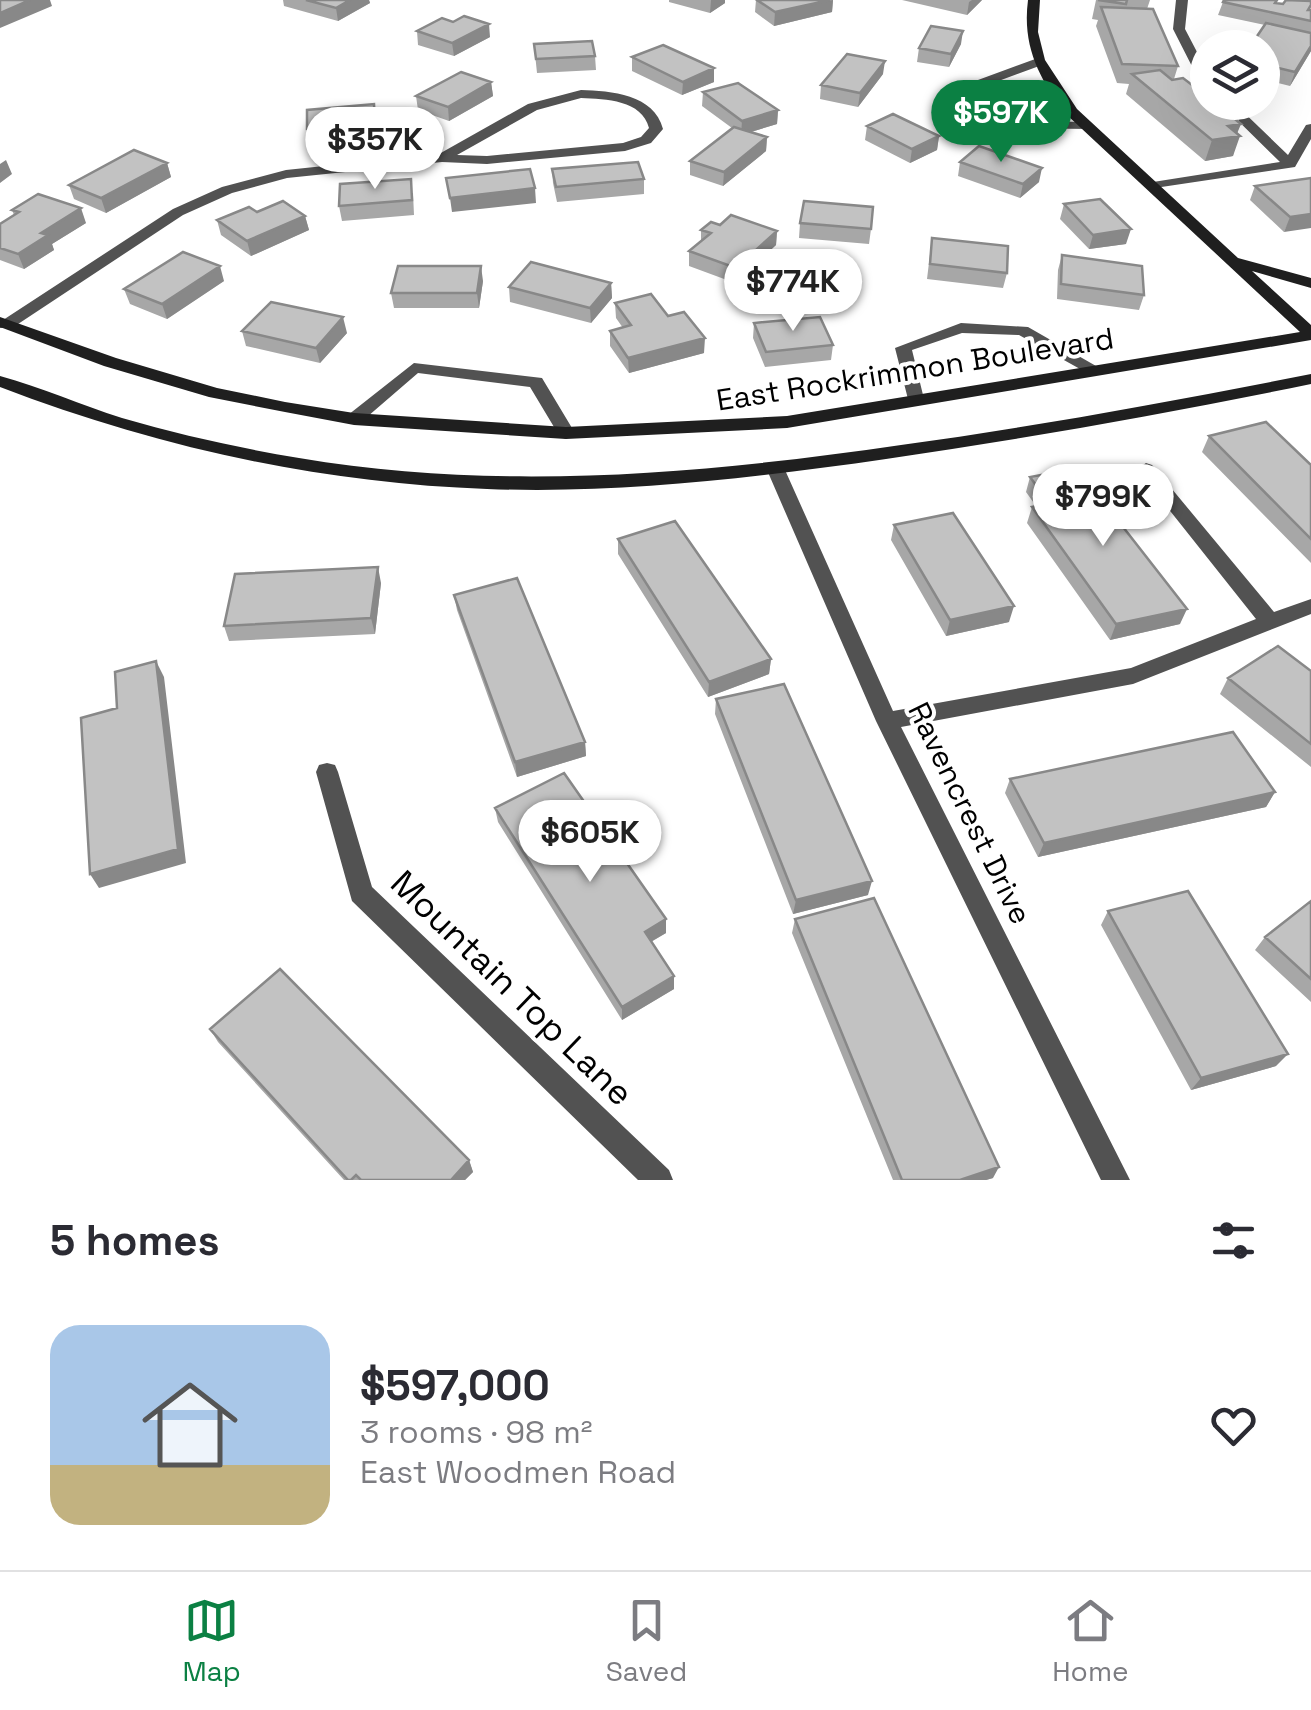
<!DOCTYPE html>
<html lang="en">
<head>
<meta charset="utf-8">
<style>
  body { margin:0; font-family:"Space Grotesk",sans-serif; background:#f2f2f3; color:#2b2b33; height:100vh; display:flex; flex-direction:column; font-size:38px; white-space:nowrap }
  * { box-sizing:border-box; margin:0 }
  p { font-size:32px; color:#7c7c81 }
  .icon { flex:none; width:55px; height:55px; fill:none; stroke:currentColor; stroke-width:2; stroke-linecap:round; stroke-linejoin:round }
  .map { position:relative; height:1180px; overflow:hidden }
  .details { display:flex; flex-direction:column; background:#fff; flex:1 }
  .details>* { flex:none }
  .buttons { position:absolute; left:1190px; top:30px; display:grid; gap:20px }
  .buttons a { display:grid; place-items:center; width:90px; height:90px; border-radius:50%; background:#fff; box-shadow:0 10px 40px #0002; font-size:50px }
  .price { position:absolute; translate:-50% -85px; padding:0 22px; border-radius:35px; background:#fff; color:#222; font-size:32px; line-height:65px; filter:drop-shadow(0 2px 5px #0008) }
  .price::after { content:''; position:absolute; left:50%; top:60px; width:30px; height:22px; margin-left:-15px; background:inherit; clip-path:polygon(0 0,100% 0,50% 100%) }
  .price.current { background:#0b8043; color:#fff }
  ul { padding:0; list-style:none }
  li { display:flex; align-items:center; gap:30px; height:250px; padding:0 50px }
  li span { display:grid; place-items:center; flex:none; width:280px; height:200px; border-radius:30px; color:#555 }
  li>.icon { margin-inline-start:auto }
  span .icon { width:120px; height:120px; fill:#fffc; stroke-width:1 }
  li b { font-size:42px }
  h2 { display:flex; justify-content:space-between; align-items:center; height:120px; padding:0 50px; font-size:42px }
  .menu { display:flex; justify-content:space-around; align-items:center; height:140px; border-top:2px solid #e1e1e2; background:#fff; font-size:28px; color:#7c7c81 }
  .menu a { display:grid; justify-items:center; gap:5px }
  .menu .current { color:#0b8043 }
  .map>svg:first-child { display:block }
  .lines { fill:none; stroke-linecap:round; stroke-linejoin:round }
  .street { fill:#525252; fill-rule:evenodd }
  .secondary { fill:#1f1f1f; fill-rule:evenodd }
  .wall { fill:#a7a7a7 }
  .shaded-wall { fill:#888 }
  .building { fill:#c2c2c2; stroke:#888; stroke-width:2.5 }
  .labels { text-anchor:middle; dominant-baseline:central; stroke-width:8; stroke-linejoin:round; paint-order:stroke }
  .street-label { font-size:30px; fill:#000; stroke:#fff }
  .near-street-label { font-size:35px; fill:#000; stroke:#fff }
</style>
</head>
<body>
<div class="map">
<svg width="1311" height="1180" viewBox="0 0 1311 1180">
  <rect width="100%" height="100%" fill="#fff"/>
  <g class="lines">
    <path class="street" d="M1176,0H1188L1185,29L1208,73V90L1202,86L1173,29Z
      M1038,58L1044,62L1042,65L950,99L951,111L976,120L1088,122L1094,126L1093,129L974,128L939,113L936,105L940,94Z
      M581,90C611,91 654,94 663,129L651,143L625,151L487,164L442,162L287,178L232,193L183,215L12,328H0V322L173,209L222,187L286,170L439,154L528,104ZM581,98C606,99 642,100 649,128L641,137L623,143L487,156L457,155L537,110Z
      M1219,102H1233L1288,155L1306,125L1311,124V139L1295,167L1148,189L1146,186L1153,182L1280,162Z
      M961,323L1028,327L1103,370L1095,375L1089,374L1019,335L962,333L912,350L924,399L915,404L909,403L895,348Z
      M414,363L542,378L575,433L566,439L560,437L530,387L418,373L360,423H348L345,419L348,415Z
      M1146,463L1152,465L1274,612L1311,599V614L1133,684L901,727L1130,1180H1101L876,721L767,470L776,464L785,470L893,711L1131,668L1256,619L1140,473L1137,469Z
      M327,763L335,765L338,772L372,887L669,1170L673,1180H638L352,901L316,772L319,765Z"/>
    <path class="secondary" d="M1028,0H1040L1038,32L1045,60L1077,109L1238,258L1311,278V288L1252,271L1311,325V340L787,428L566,439L354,425L285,412L209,397L104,366L0,327V317L116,358L217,388L285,402L354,413L566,427L787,416L1300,332L1067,115C1039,79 1022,46 1028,0Z
      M1311,374V384C1170,413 1029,438 886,459C754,478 620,494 487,489C320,483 156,447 0,387V376C41,387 81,405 122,418C180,435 239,448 299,458C500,492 701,474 901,445C1038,426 1175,401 1311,374Z"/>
  </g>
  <path class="wall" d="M283,0H369L370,3L338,21L284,6Z
    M669,0H725V3L710,13L669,2Z
    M756,0H833L832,12L774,26L755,12Z
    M902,0H982L967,15Z
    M1096,0H1150L1147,9L1178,66L1174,79L1192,85L1240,115L1233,156L1205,161L1126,94L1129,84L1117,83L1096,26L1098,20L1092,19Z
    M1223,2L1278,3L1311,10V51L1290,86L1262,79V48L1265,25L1218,15Z
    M417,31L490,37L454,56L418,45Z
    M534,44L595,56L596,70L537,73Z
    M961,44L949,67L917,62L919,48Z
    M632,57L714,82L682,95L632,71Z
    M883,74L858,107L820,99L821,85Z
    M491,82L493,96L449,121L418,110L416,96Z
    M703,92L778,110L777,124L751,132L767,137L766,151L723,186L690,175V161L732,128L702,106Z
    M376,118L378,137L310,143L307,129Z
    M867,126L939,136L937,150L910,163L865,140Z
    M960,162L1039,182L1020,198L958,176Z
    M167,163L171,177L106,213L74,199L69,185Z
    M552,169L644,179V194L557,202L553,183Z
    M1311,178L1284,232L1250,200L1255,186Z
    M413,193L414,215L342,221L339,206Z
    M1064,204L1126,244L1089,249L1060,219Z
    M12,210L86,223L52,244L54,250L24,269L0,260V224L14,215Z
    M257,212L305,216L309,230L251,256L221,235L217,220Z
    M800,223L871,229L869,244L799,238Z
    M701,230L777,231L776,245L735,283L689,266V251L701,241Z
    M932,238L1007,273L1003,288L927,279Z
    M1062,255L1144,295L1139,310L1057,299L1058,270Z
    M224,281L167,319L130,304L124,289Z
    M483,281L479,308H394L391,293Z
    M611,283L612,298L591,323L510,302L509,287Z
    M615,303L668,316L704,353L629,373L610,346V331L623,328L616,318Z
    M754,323L833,345L831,360L765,367L753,338Z
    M242,331L347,333L320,363L246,346Z
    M1209,436L1311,465V563L1202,452Z
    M1030,477L1180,624L1110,640L1027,523L1032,507L1036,506L1026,492Z
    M894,525L1009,622L946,636L891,540Z
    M618,539L771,659L769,674L708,697L618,554Z
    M381,583L375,634L229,641L224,626Z
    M454,595L585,742L586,756L517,777L457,610Z
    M1311,671V767L1220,694L1228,678Z
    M716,699L868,895L793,914L715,714Z
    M1010,779L1275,792L1266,807L1038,857L1005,793Z
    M495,808L666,933L651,942L674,976V989L622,1020L498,822Z
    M1311,901V1002L1255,950L1265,937Z
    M1108,911L1276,1066L1191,1090L1101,925Z
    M795,919L993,1178L986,1180H893L792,933Z
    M210,1029L469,1160L473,1172L465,1180H344L218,1042Z"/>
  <path class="shaded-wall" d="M30,0H50L52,6L0,28V13Z
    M350,0H369L370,3L338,21L336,8Z
    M711,0H725V3L710,13Z
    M833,0L832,12L774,26L775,12Z
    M972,0H982L967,15L969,2Z
    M489,24L490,37L454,56L452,43Z
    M963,31L961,44L949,67L951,54Z
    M1311,46V51L1290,86L1295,72Z
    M885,61L883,74L858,107L860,93Z
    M714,68V82L682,95L683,82Z
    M491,82L493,96L449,121L448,107Z
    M778,110L777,124L741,135L742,121Z
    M1240,115L1236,124H1241L1236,136H1240L1233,156L1205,161L1212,140L1231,116Z
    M939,136L937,150L910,163L912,149Z
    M767,137L766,151L723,186L724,172Z
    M6,160L12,174L0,183V164Z
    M167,163L171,177L106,213L101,198Z
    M1042,168L1039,182L1020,198L1023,184Z
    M535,188L536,203L452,212L450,198Z
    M81,208L86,223L52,244L54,250L24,269L18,254L41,233Z
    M1311,214V228L1284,232L1290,217Z
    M305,216L309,230L251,256L247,241Z
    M1131,229L1126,244L1089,249L1093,235Z
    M777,231L776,245L735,283L736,268Z
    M220,266L224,281L167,319L162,304Z
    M481,266L483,281L479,308L477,293Z
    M611,283L612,298L591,323L590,308Z
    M343,317L347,333L320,363L316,348Z
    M705,338L704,353L629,373L628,358Z
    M378,567L381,583L375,634L371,618Z
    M1014,606L1009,622L946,636L950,620Z
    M1187,609L1180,624L1110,640L1116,624Z
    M771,659L769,674L708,697L709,682Z
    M156,661L164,677L186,863L99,888L90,874Z
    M585,742L586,756L517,777L515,762Z
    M1275,792L1266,807L1038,857L1044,843Z
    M872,881L868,895L793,914L796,900Z
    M666,919V933L645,945V932Z
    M674,976V989L622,1020V1007Z
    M1288,1054L1276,1066L1191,1090L1201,1078Z
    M469,1160L473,1172L465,1180H451Z
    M999,1167L993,1178L986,1180H960Z"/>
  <path class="building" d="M0,0H30L0,13Z
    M306,0H350L336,8Z
    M757,0H830L775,12Z
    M1098,0H1127L1126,4Z
    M1224,0H1277L1275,3L1283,4L1286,0L1311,1V5L1308,10H1311V21L1223,2Z
    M1101,7L1153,9L1178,66L1122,64Z
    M464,16L489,24L452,43L417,31L442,18L453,22Z
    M1266,23L1311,33V46L1295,72L1262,64V48H1249Z
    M931,26L963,31L951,54L919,48Z
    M592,41L595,56L536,59L534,44Z
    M663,45L714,68L683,82L632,57Z
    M847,54L885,61L860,93L821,85Z
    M1160,70L1172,80L1183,78L1192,85L1200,84L1208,90V102H1224L1240,115L1231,116L1241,124L1228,126L1240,136L1212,140L1132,74Z
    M461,72L491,82L448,107L416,96Z
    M738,83L778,110L742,121L703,92Z
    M374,104L375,123L307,129V110Z
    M893,114L939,136L912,149L867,126Z
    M734,127L767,137L724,172L690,161Z
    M979,146L1042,168L1023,184L960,162Z
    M134,150L167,163L101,198L69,185Z
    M638,162L644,179L556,187L552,169Z
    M530,169L535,188L450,198L446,178Z
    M1311,178V214L1290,217L1255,186Z
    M411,179L412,200L339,206L340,184Z
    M38,194L81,208L41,233L48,235L18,254L0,248V224L19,212L12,210Z
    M1100,199L1131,229L1093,235L1064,204Z
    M283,201L305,216L247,241L217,220L249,207L257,212Z
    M804,201L873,207L871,229L800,223Z
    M731,215L777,231L736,268L689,251L711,233L701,230L711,222L720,225Z
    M932,238L1008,246L1007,273L930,264Z
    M183,252L220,266L162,304L124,289Z
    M1062,255L1142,266L1144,295L1061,284Z
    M531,262L611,283L590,308L509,287Z
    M398,266H481L477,293H391Z
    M651,294L668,316L684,312L705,338L628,358L610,331L631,325L615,303Z
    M271,302L343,317L316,348L242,331Z
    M820,317L833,345L766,352L754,323Z
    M1266,422L1311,465V539L1209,436Z
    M1077,468L1187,609L1116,624L1032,507L1050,504L1030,477Z
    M953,513L1014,606L950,620L894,525Z
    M675,521L771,659L709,682L618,539Z
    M378,567L371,618L224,626L235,574Z
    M517,578L585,742L515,762L454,595Z
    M1278,646L1311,671V744L1228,678Z
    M156,661L178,849L90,874L81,718L117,708L115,672Z
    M784,684L872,881L796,900L716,699Z
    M1233,732L1275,792L1044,843L1010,779Z
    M564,773L666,919L645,932L674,976L622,1007L495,808Z
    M1188,891L1288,1054L1201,1078L1108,911Z
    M874,898L999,1167L960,1180H902L795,919Z
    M1311,901V979L1265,937Z
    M280,969L469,1160L451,1180H361L356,1175L351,1180H348L210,1029Z"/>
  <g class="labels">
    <g class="street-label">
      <text transform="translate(915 369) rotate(-9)">East Rockrimmon Boulevard</text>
      <text transform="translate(970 813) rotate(64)">Ravencrest Drive</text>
    </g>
    <g class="near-street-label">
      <text transform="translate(512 988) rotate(44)">Mountain Top Lane</text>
    </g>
  </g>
</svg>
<div class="buttons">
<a><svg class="icon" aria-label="layers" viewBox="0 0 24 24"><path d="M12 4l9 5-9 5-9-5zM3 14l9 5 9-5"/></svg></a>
</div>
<b class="price current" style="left:1001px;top:165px">$597K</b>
<b class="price" style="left:375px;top:192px">$357K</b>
<b class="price" style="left:793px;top:334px">$774K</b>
<b class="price" style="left:1103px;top:549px">$799K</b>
<b class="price" style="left:590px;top:885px">$605K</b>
</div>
<section class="details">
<h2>5 homes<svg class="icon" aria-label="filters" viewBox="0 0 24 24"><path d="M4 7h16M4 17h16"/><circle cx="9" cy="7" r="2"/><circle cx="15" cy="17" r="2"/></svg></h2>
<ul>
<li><span style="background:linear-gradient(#a9c7e8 70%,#c2b280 0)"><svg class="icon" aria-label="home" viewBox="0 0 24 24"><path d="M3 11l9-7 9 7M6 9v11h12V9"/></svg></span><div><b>$597,000</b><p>3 rooms · 98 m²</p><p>East Woodmen Road</p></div><svg class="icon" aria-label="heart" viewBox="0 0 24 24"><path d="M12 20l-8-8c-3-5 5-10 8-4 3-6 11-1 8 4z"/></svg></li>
</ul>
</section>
<nav class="menu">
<a class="current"><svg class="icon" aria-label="map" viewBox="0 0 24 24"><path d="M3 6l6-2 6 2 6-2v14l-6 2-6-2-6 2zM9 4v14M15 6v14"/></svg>Map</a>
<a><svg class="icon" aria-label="saved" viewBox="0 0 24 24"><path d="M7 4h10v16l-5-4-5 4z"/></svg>Saved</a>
<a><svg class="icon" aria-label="home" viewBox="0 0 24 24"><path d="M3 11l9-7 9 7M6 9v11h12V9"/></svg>Home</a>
</nav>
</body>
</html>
